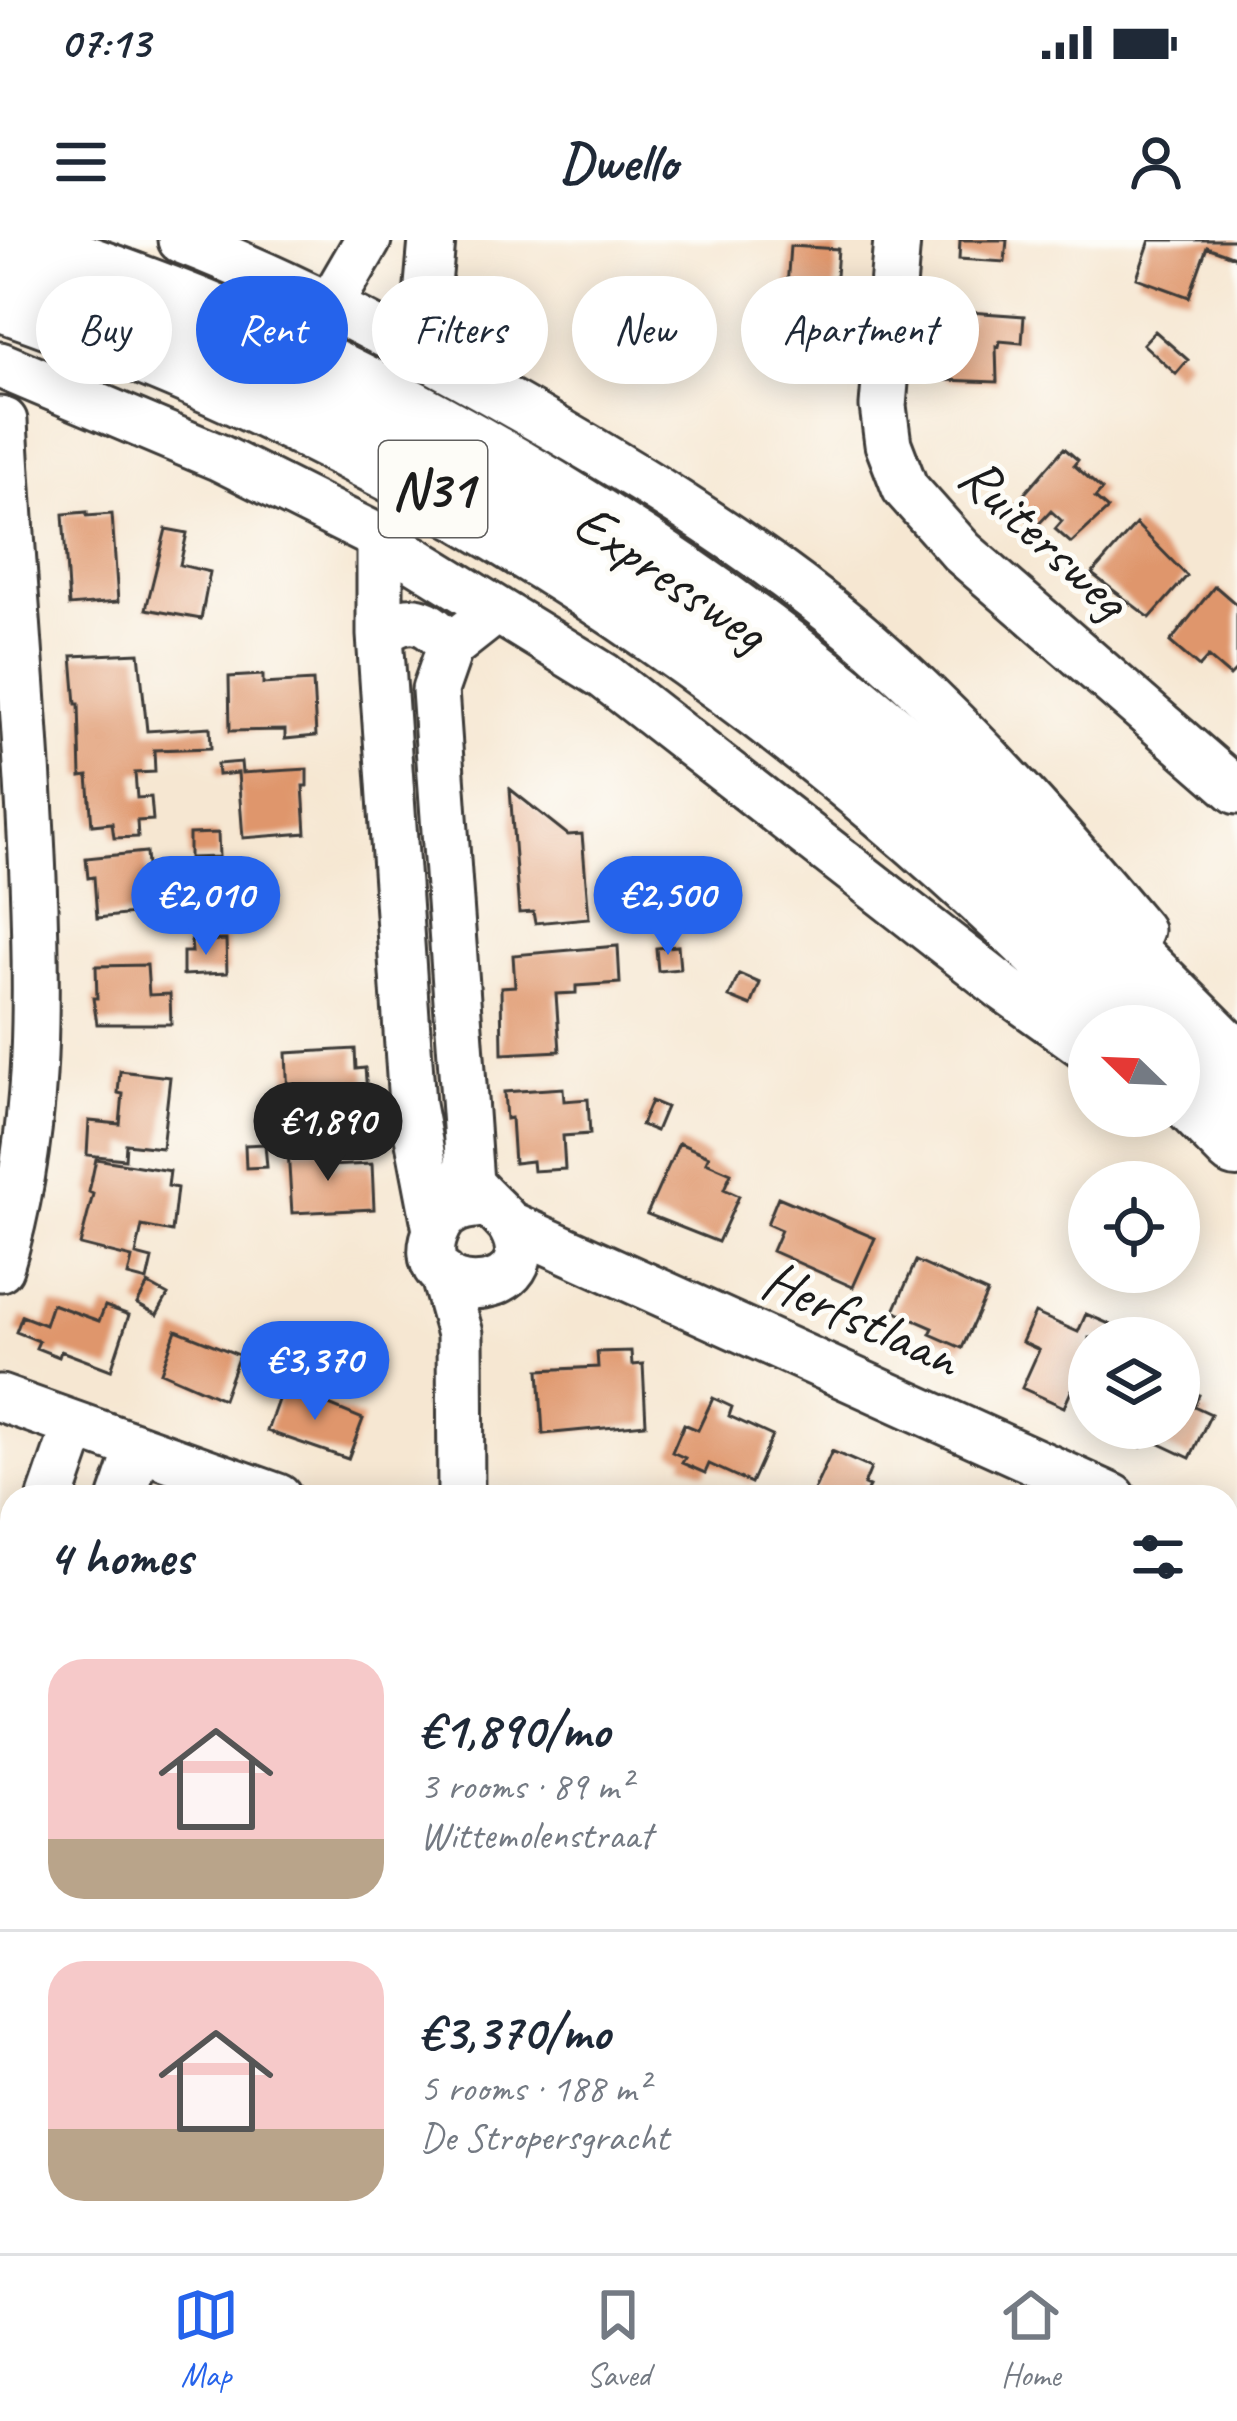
<!DOCTYPE html>
<html lang="en">
<head>
<meta charset="utf-8">
<style>
  body { margin:0; font-family:Caveat,sans-serif; background:#f6f6f7; color:#1f2937; height:100vh; display:flex; flex-direction:column; font-size:45px; white-space:nowrap }
  * { box-sizing:border-box; margin:0 }
  p { font-size:39px; color:#747a83 }
  .icon { flex:none; width:66px; height:66px; fill:none; stroke:currentColor; stroke-width:2; stroke-linecap:round; stroke-linejoin:round }
  .map { position:relative; flex:1; overflow:hidden }
  .panel { position:absolute; left:0px; top:1245px; width:1239px; height:768px; display:flex; flex-direction:column; background:#fff; border-radius:36px 36px 0 0; box-shadow:0 6px 30px #0003 }
  .panel>* { flex:none }
  .top-card { position:absolute; left:36px; top:36px; width:1167px; height:108px; display:flex; gap:24px }
  .needle { width:78px; rotate:293deg }
  .buttons { position:absolute; left:1068px; top:765px; display:grid; gap:24px }
  .buttons a { display:grid; place-items:center; width:132px; height:132px; border-radius:50%; background:#fff; box-shadow:0 6px 30px #0003; font-size:60px }
  .price { position:absolute; translate:-50% -102px; padding:0 27px; border-radius:42px; background:#2563eb; color:#fff; font-size:39px; line-height:78px; filter:drop-shadow(0 3px 6px #0008) }
  .price::after { content:''; position:absolute; left:50%; top:72px; width:36px; height:27px; margin-left:-18px; background:inherit; clip-path:polygon(0 0,100% 0,50% 100%) }
  .price.on { background:#222; color:#fff }
  ul { padding:0; list-style:none }
  li { display:flex; align-items:center; gap:36px; height:300px; padding:0 48px }
  li+li { border-top:3px solid #e0e1e3 }
  li span { display:grid; place-items:center; flex:none; width:336px; height:240px; border-radius:36px; color:#555 }
  li>.icon { margin-inline-start:auto }
  span .icon { width:144px; height:144px; fill:#fffc; stroke-width:1 }
  li b { font-size:51px }
  h2 { display:flex; justify-content:space-between; align-items:center; height:144px; padding:0 48px; font-size:51px }
  .chip { padding:0 42px; border-radius:54px; background:#fff; box-shadow:0 6px 30px #0003; font-size:42px; line-height:108px }
  .chip.on { background:#2563eb; color:#fff }
  .status { display:flex; justify-content:space-between; align-items:center; height:84px; padding:0 60px; background:#fff; direction:ltr }
  .status svg { height:33px; fill:currentColor }
  header { display:flex; justify-content:space-between; align-items:center; height:156px; padding:0 48px; background:#fff; font-size:54px; font-weight:800 }
  .tab-bar { display:flex; justify-content:space-around; align-items:center; height:168px; border-top:3px solid #e0e1e3; background:#fff; font-size:33px; color:#747a83 }
  .tab-bar a { display:grid; justify-items:center; gap:6px }
  .tab-bar .on { color:#2563eb }
  .map>svg:first-child { display:block }
  .forest { fill:#79be82; stroke:#4a6d4f; stroke-width:3 }
  .building { fill:#df966c }
  .lines { fill:none; stroke-linecap:round; stroke-linejoin:round }
  .minor-casing { stroke:#3d3a37; stroke-width:51 }
  .highway-casing { stroke:#3d3a37; stroke-width:72 }
  .minor { stroke:#fff; stroke-width:45 }
  .highway { stroke:#fff; stroke-width:66 }
  .labels { text-anchor:middle; dominant-baseline:central; stroke-width:10; stroke-linejoin:round; paint-order:stroke }
  .shield { fill:#fdfcf7; stroke:#605f5e; stroke-width:3 }
  .shield-label { font-size:54px; font-weight:bold; fill:#1c1c1c }
  .street-label { font-size:57px; fill:#1c1c1c; stroke:#fdfcf7 }
</style>
</head>
<body>
<div class="status"><b>07:13</b><svg viewBox="0 0 49 12"><path d="M0 12V9h3v3zM5 12V6h3v6zM10 12V3h3v9zM15 12V0h3v12zM26 1h20v11H26zM47 4h2v5h-2z"/></svg></div>
<header><svg class="icon" aria-label="menu" viewBox="0 0 24 24"><path d="M4 6h16M4 12h16M4 18h16"/></svg>Dwello<svg class="icon" aria-label="person" viewBox="0 0 24 24"><circle cx="12" cy="8" r="4"/><path d="M4 21q1-7 8-7t8 7"/></svg></header>
<div class="map">
<svg width="1237" height="2013" viewBox="0 0 1237 2013">
  <rect width="100%" height="100%" fill="#fdfcf7"/>
  <filter id="ink" filterUnits="userSpaceOnUse"><feTurbulence type="fractalNoise" baseFrequency=".00833" numOctaves="2"/><feDisplacementMap in="SourceGraphic" scale="24" xChannelSelector="R" yChannelSelector="G"/><feConvolveMatrix kernelMatrix="1 2 1 2 8 2 1 2 1" color-interpolation-filters="sRGB"/></filter>
  <filter id="wash" filterUnits="userSpaceOnUse"><feTurbulence type="fractalNoise" baseFrequency=".004" numOctaves="4" result="noise"/><feDisplacementMap in="SourceGraphic" scale="48" xChannelSelector="R" yChannelSelector="G"/><feGaussianBlur stdDeviation="2.7" result="paint"/><feColorMatrix in="noise" values="0 0 0 0 0 0 0 0 0 0 0 0 0 0 0 0 0 1.4 0 .05"/><feComposite in="paint" operator="in"/></filter>
  <g filter="url(#wash)">
    <rect width="100%" height="100%" fill="#f6e7d2"/>
    <path class="forest" d="M12,1450V1770L0,1782V1508Z
      M558,2001H683L684,2013H559Z"/>
    <g id="blocks">
      <path class="building" d="M960,0H1007L1005,22L959,19Z
        M1150,0H1237V18L1207,7L1189,57L1137,38Z
        M790,6L838,9L833,77H838L836,106L783,102Z
        M969,72L1024,76L1022,103L1000,101L999,107L996,106L997,142L944,140L945,118L940,117L942,101L947,102L948,80L969,82Z
        M1155,91L1188,120L1176,134L1143,104Z
        M1064,208L1078,220L1074,225L1102,250L1095,258L1108,269L1071,303L1055,289L1062,281L1051,271L1036,287L1013,267Z
        M87,272V276L112,274L118,362L69,366L63,274Z
        M1136,284L1187,336L1150,378L1092,334Z
        M166,289L187,293L180,325L210,332L201,379L146,369Z
        M1215,346L1237,365V429L1230,436L1208,417L1199,427L1170,402Z
        M139,413L147,491L210,487L211,508L154,510L155,532L135,533L137,558L151,557L153,580L137,581L138,597L114,598L112,583L92,585L88,536L81,537L79,464H76L72,416Z
        M263,435V444L313,441L316,496L285,499V490L230,491L229,437Z
        M241,522L242,533L307,529V546H303L306,593L243,598L238,533L218,535L217,524Z
        M510,549L568,595L582,594L589,678L535,683L533,672L519,673Z
        M218,593L219,617L189,618V594Z
        M146,612L148,641L141,642L143,673L97,678L94,637L88,638L86,618Z
        M226,700L227,733L183,735V712H192L191,701Z
        M618,706L620,743L576,746V753L556,754L560,811L502,814L501,747L515,746L513,715Z
        M678,706L680,729L658,731L656,708Z
        M147,725L149,755L170,754L171,784H97L93,758H97L96,726Z
        M739,734L760,743L751,766L729,757Z
        M355,809L356,829L365,828L369,876L333,879L332,853L288,856L286,813Z
        M120,831L170,837L162,908L126,904L125,919L87,915L89,881L120,884L123,854L118,853Z
        M563,848L564,861L588,859L590,894L563,896L565,929L533,931L532,921L514,923L511,878L506,879L504,852Z
        M651,861L666,867L656,891L641,885Z
        M679,903L709,916L706,922L731,933L724,949L739,956L718,1002L647,974Z
        M265,904L267,927L246,928L245,905Z
        M326,908L328,926L372,924L374,969L292,973L288,911Z
        M96,919L170,931L168,946L177,948L172,992L142,986L136,1015L152,1019L147,1041L128,1036L132,1018L80,1005L93,954L89,952Z
        M778,957L875,998L853,1047L772,1011L781,990L767,984Z
        M916,1021L987,1053L962,1108L930,1094L933,1088L894,1071Z
        M148,1044L168,1055L157,1075L137,1064Z
        M52,1064L99,1081L105,1066L129,1075L111,1130L61,1111L59,1117L36,1108L39,1101L16,1092L22,1076L45,1085Z
        M1035,1073L1078,1092L1086,1074L1114,1086L1108,1098H1089V1132L1081,1129L1064,1167L1022,1148L1039,1110L1022,1102Z
        M176,1090L239,1115L223,1159L161,1132Z
        M631,1111L632,1125L643,1124L646,1184L543,1194L539,1130L598,1127L597,1112Z
        M1179,1145L1199,1155L1194,1166L1211,1174L1190,1218L1145,1197L1141,1207L1122,1198L1127,1188H1179Z
        M283,1146L363,1179L348,1219L267,1191Z
        M713,1158L732,1167L729,1176L772,1196L751,1243L709,1224L705,1233L682,1223L685,1218L672,1212L684,1184L698,1190Z
        M832,1211L871,1228L864,1245L869,1247L864,1257H811Z
        M73,2001H136L135,2013H73Z
        M334,2001H398L402,2013H335Z
        M815,2001H874L875,2013H816Z
        M937,2001H985L986,2013H938Z"/>
    </g>
  </g>
  <g filter="url(#ink)">
    <use href="#blocks" fill-opacity="0" stroke="#3d3a37" stroke-width="3"/>
    <g class="lines">
      <defs>
        <path id="minor" d="M181,0C285,40 386,94 484,148C614,221 743,297 857,393C960,481 1053,586 1140,690
          M897,0L883,166L888,204L905,248L962,312L1237,551
          M329,67L368,0
          M422,114L432,0
          M0,125L218,217L380,298L604,436L1005,749L1089,809
          M0,180L4,181C12,334 27,486 33,638C38,771 39,901 0,1028
          M380,298V395L412,865L436,990
          M380,395C409,371 429,379 450,407
          M485,964C466,965 447,968 438,987C400,1066 548,1063 513,991C508,979 481,958 470,943L435,450L450,407L497,370
          M511,985L1113,1257
          M443,1034L460,1094L461,1257
          M0,1158L278,1257
          M51,1257L76,1185
          M122,1257L139,1208
          M1227,1307L1237,1312
          M0,1443L12,1393
          M0,1806H12
          M514,2001L515,2013
          M1055,2001L1056,2013
          M17,2013V2001"/>
        <path id="highway" d="M3,0C74,26 147,49 216,79C439,177 664,311 852,466C989,578 1113,702 1237,827
          M0,57C432,205 804,460 1121,786
          M1179,845L1237,904"/>
      </defs>
      <use href="#minor" class="minor-casing"/>
      <use href="#highway" class="highway-casing"/>
      <use href="#minor" class="minor"/>
      <use href="#highway" class="highway"/>
    </g>
  </g>
  <g class="labels">
    <rect class="shield" x="379" y="201" width="108" height="96" rx="9"/>
    <g class="shield-label">
      <text x="433" y="249">N31</text>
    </g>
    <g class="street-label">
      <text transform="translate(1044 297) rotate(43)">Ruitersweg</text>
      <text transform="translate(671 337) rotate(34)">Expressweg</text>
      <text transform="translate(861 1078) rotate(24)">Herfstlaan</text>
    </g>
  </g>
</svg>
<div class="buttons">
<a><svg class="needle" viewBox="-14 -14 28 28"><path d="M0-13l5 13h-10z" fill="#e53935"/><path d="M0 13l5-13h-10z" fill="#747a83"/></svg></a>
<a><svg class="icon" aria-label="locate" viewBox="0 0 24 24"><circle cx="12" cy="12" r="6"/><path d="M12 2v4M12 18v4M2 12h4M18 12h4"/></svg></a>
<a><svg class="icon" aria-label="layers" viewBox="0 0 24 24"><path d="M12 4l9 5-9 5-9-5zM3 14l9 5 9-5"/></svg></a>
</div>
<b class="price" style="left:206px;top:718px">€2,010</b>
<b class="price" style="left:668px;top:718px">€2,500</b>
<b class="price on" style="left:328px;top:944px">€1,890</b>
<b class="price" style="left:315px;top:1183px">€3,370</b>
<div class="top-card">
<a class="chip">Buy</a>
<a class="chip on">Rent</a>
<a class="chip">Filters</a>
<a class="chip">New</a>
<a class="chip">Apartment</a>
</div>
<section class="panel">
<h2>4 homes<svg class="icon" aria-label="filters" viewBox="0 0 24 24"><path d="M4 7h16M4 17h16"/><circle cx="9" cy="7" r="2"/><circle cx="15" cy="17" r="2"/></svg></h2>
<ul>
<li><span style="background:linear-gradient(#f6c9c9 75%,#b9a48a 0)"><svg class="icon" aria-label="home" viewBox="0 0 24 24"><path d="M3 11l9-7 9 7M6 9v11h12V9"/></svg></span><div><b>€1,890/mo</b><p>3 rooms · 89 m²</p><p>Wittemolenstraat</p></div></li>
<li><span style="background:linear-gradient(#f6c9c9 70%,#b9a48a 0)"><svg class="icon" aria-label="home" viewBox="0 0 24 24"><path d="M3 11l9-7 9 7M6 9v11h12V9"/></svg></span><div><b>€3,370/mo</b><p>5 rooms · 188 m²</p><p>De Stropersgracht</p></div></li>
</ul>
</section>
</div>
<nav class="tab-bar">
<a class="on"><svg class="icon" aria-label="map" viewBox="0 0 24 24"><path d="M3 6l6-2 6 2 6-2v14l-6 2-6-2-6 2zM9 4v14M15 6v14"/></svg>Map</a>
<a><svg class="icon" aria-label="saved" viewBox="0 0 24 24"><path d="M7 4h10v16l-5-4-5 4z"/></svg>Saved</a>
<a><svg class="icon" aria-label="home" viewBox="0 0 24 24"><path d="M3 11l9-7 9 7M6 9v11h12V9"/></svg>Home</a>
</nav>
</body>
</html>
